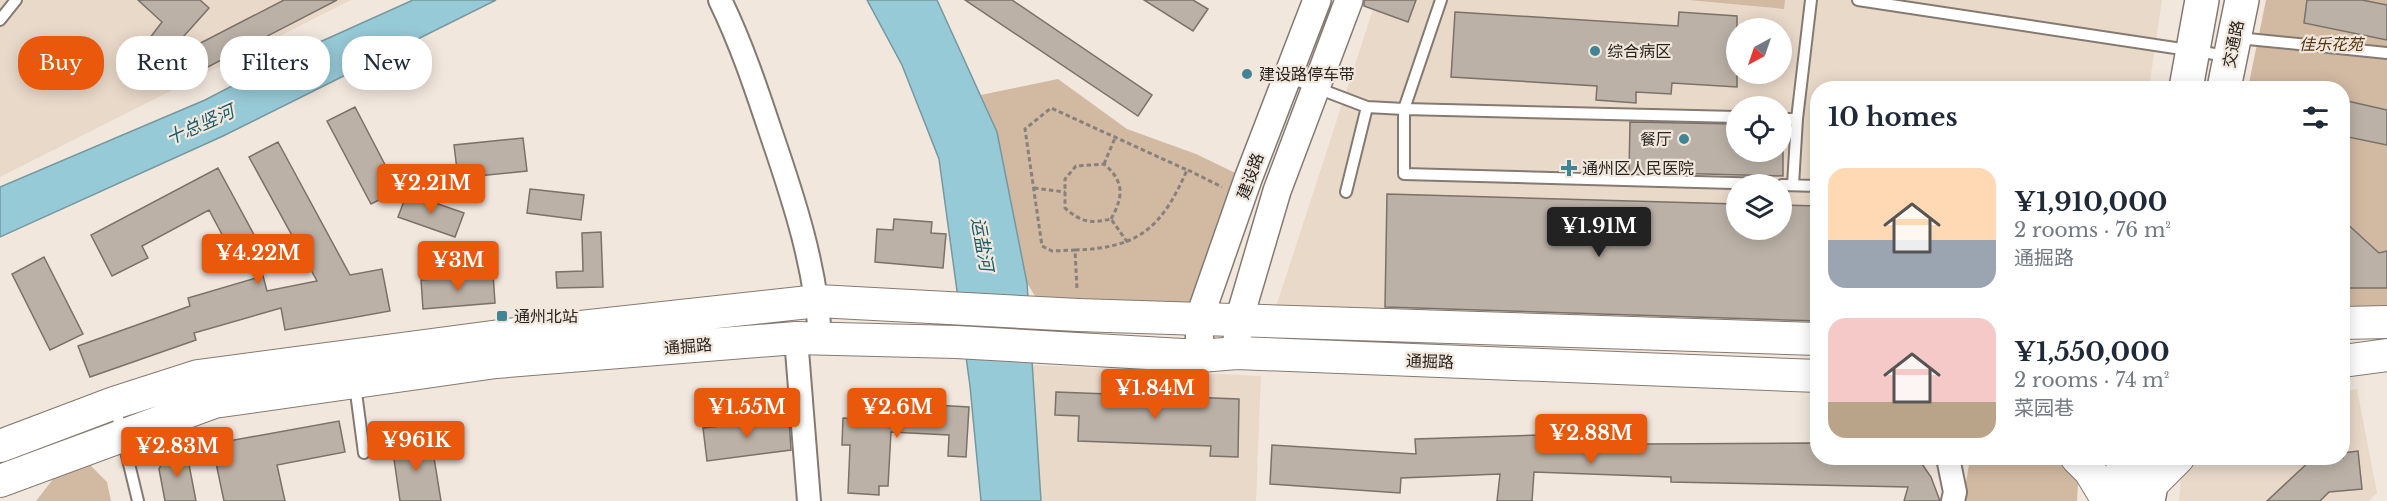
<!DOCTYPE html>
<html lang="en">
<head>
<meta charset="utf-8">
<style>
  body { margin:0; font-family:"Libre Baskerville","Noto Sans SC",serif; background:#f6f6f7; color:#1f2937; height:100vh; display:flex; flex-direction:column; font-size:22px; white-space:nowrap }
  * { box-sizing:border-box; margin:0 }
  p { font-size:20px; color:#747a83 }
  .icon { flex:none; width:33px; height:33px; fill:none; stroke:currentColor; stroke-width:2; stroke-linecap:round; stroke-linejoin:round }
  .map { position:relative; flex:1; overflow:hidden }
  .details { position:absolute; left:1810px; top:81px; width:540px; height:384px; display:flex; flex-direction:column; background:#fff; border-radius:24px; box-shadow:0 3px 15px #0003 }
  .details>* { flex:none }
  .top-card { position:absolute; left:18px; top:36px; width:570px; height:54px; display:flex; gap:12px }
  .needle { width:39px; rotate:220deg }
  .controls { position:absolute; left:1726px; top:18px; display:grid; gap:12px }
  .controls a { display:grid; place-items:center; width:66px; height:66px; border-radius:50%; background:#fff; box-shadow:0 3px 15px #0003; font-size:30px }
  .price { position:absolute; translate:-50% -51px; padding:0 14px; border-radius:6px; background:#ea580c; color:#fff; font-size:20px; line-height:39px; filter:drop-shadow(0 2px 3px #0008) }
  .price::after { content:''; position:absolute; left:50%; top:36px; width:18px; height:14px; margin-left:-9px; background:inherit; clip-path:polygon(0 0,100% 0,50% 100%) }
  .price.selected { background:#222; color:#fff }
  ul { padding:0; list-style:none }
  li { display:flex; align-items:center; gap:18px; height:150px; padding:0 18px }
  li span { display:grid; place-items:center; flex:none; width:168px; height:120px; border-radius:18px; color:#555 }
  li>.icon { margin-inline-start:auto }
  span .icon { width:72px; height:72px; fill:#fffc; stroke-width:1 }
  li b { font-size:26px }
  h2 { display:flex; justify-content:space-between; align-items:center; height:72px; padding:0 18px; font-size:26px }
  .tag { padding:0 21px; border-radius:24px; background:#fff; box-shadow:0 3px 15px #0003; font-size:21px; line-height:54px }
  .tag.selected { background:#ea580c; color:#fff }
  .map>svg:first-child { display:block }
  .built { fill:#e9d9c9; fill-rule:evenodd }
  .green { fill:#d1b9a2 }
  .water { fill:#97cad7; stroke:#7598a0; stroke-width:1.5 }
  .building { fill:#bbb1a7; stroke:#7a7168; stroke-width:1.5 }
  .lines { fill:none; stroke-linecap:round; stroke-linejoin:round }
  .service-casing { stroke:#847a71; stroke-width:14 }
  .minor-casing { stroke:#847a71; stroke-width:26 }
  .tertiary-casing { stroke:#847a71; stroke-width:30 }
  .secondary-casing { stroke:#847a71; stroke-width:34 }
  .primary-casing { stroke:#847a71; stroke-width:36 }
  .path { stroke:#88807a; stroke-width:3; stroke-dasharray:4.5 3; stroke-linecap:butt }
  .service { stroke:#fff; stroke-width:10 }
  .minor { stroke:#fff; stroke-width:22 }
  .tertiary { stroke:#fff; stroke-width:27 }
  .secondary { stroke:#fff; stroke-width:32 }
  .primary { stroke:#fff; stroke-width:33 }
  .poi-dot { fill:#418494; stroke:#f2e7dd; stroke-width:2 }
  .labels { text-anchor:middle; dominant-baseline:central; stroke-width:4.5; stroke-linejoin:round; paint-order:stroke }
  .street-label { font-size:16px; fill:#27231f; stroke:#f2e7dd }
  .park-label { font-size:16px; font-style:italic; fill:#54340e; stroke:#f2e7dd }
  .poi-label { font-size:16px; fill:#27231f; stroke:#f2e7dd; text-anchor:start }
  .water-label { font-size:18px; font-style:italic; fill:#1a5e6c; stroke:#f2e7dd }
</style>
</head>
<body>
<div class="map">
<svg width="2387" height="501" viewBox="0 0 2387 501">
  <rect width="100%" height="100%" fill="#f2e7dd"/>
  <path class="built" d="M0,0H351L0,177Z
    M1376,0H2162L2149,88H1818V327L1274,313ZM1737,28H1782V74H1737ZM1737,106H1782V152H1737ZM1737,184H1782V230H1737Z
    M1032,365L1261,376L1256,501H1041Z
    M2357,389L2377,493L2369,501H2179L2181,478L2198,458H2343V392Z"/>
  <path class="green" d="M1689,0H1785L1784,9Z
    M2266,0H2387V322L2343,323V88H2248Z
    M1058,79L1127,129L1196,154L1248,179L1199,319L1044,311L1027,283L997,132L981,95Z
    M1970,458H2075L2079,466L2077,501H1963Z
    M86,461L107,482L111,501H36L57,474Z"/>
  <path class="water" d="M413,0H496L223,136L0,237V187L205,100L302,50Z
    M867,0H937L997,132L1027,283L1041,501H981L970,386L939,159L902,65Z"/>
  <path class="building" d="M138,0H200L209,8L158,65L284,0H337L173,85L136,56L162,22Z
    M965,0H1012L1152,95L1138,116Z
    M1144,0H1193L1208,9L1193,31Z
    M1364,0H1416L1408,22L1364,6Z
    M2307,0H2362L2387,5V40L2304,23Z
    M1455,12L1678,26L1679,12L1737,16V87L1672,83L1671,94L1636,92V103L1596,100L1597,86L1451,77Z
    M2343,100L2387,110V145L2343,136Z
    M355,107L395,184L386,185L399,190L371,204L327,121Z
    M1630,122L1737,124V152H1783V176L1629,172Z
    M523,138L527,171L458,178L454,145Z
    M278,142L350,275L382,269L390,311L285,330L281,308L194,333L196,340L90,377L78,346L190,306L188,298L263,276L267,291L317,281L249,157Z
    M218,168L259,244L234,257L209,210L142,246L148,258L112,276L91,235Z
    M530,189L584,195L581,220L527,213Z
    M407,193L464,213L455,237L398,217Z
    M1387,194L1737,204V230H1782V205L1818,206V321L1385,307Z
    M894,219L932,222L931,233L946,234L943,268L875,262L877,229L893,230Z
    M2343,220L2379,253L2387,251V288H2343Z
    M601,232L603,287L557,288L556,272L583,271L582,233Z
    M44,257L83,334L50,350L12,274Z
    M493,274L495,303L423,309L421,280Z
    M1056,392L1239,399L1238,457L1210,456L1211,446L1078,441L1079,416L1055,415Z
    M881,402L969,407L966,457L948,456L949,435L891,432L888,486H879V495L848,493L850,445H842L843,418L880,420Z
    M789,418L791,450L707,461L703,428Z
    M339,421L345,452L277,465L285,501H224L212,444Z
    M1539,435V438L1647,444L1818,443V458H1918L1931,477L1940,501H1904L1908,487L1671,482V477L1534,472L1532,501H1497L1500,474L1401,478L1400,493L1270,484L1272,445L1416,454L1415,439Z
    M431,439L441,501H400L392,445Z
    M186,449L196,501H165L159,469L165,457Z
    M2358,451L2362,489L2329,492L2320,501H2267L2313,458H2343V453Z"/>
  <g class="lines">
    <defs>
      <path id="service" d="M1441,0L1404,109L1737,117
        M1858,0L2228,56
        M0,20L16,0
        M2238,38L2387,53
        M1288,77L1367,107L1404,109V174L1769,184
        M1782,119H1797L1811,0
        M1782,185L1818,186
        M1793,185L1797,119
        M1346,192L1367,107
        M355,385L364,453
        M115,406L138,501"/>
      <path id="minor" d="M720,0C741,43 756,88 771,133C794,200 816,267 820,338
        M796,338L809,501
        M1948,458L1955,492L1953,501"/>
      <path id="tertiary" d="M1237,340L1239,320L1277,191L1349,0
        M1200,356L1199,319L1248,179L1317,0"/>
      <path id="secondary" d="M2343,323L2387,322
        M2343,361L2387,355
        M0,446L114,403L198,376L507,335L818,301L1078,315L1818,339
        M2077,458L2090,471L2108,501
        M0,481L214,402L496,362L796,338L956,342L1200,356L1237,353L1818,376
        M2151,485L2178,458"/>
      <path id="primary" d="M2186,88L2202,0
        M2224,88L2242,0
        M2118,501L2124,458
        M2148,501L2156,458"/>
    </defs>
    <use href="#service" class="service-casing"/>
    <use href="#minor" class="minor-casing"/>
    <use href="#tertiary" class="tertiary-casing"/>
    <use href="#secondary" class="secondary-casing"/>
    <use href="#primary" class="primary-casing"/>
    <path class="path" d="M1104,164L1115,138
      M1188,170L1222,187
      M1034,188L1065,192
      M1111,219C1124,196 1124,181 1104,164L1076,166L1065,179V208C1081,222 1090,224 1111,219L1128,243
      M1075,250C1140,248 1162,227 1187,170L1051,108L1025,129L1042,246L1052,251L1075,250L1077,289"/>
    <use href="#service" class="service"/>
    <use href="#minor" class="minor"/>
    <use href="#tertiary" class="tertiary"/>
    <use href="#secondary" class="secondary"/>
    <use href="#primary" class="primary"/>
  </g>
  <g class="poi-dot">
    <circle cx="1595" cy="51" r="6"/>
    <circle cx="1247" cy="74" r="6"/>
    <circle cx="1684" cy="139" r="6"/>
    <path d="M1566 159h6v6h6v6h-6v6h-6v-6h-6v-6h6z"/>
    <rect x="496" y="310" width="12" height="12" rx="3"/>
  </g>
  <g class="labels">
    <g class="street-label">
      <text transform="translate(2233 44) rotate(-79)">交通路</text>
      <text transform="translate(1250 176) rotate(-70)">建设路</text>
      <text transform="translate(688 346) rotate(-5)">通掘路</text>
      <text transform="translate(1430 361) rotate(2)">通掘路</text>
    </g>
    <g class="park-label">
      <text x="2331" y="44">佳乐花苑</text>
    </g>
    <g class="poi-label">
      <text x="1607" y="51">综合病区</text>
      <text x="1259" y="74">建设路停车带</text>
      <text x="1672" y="139" text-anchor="end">餐厅</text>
      <text x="1582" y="168">通州区人民医院</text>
      <text x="514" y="316">通州北站</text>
    </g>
    <g class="water-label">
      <text transform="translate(200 125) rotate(-24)">十总竖河</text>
      <text transform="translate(982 244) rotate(80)">运盐河</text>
    </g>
  </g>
</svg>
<div class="controls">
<a><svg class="needle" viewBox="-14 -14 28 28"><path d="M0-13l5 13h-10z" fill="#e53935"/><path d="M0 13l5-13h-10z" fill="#747a83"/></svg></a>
<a><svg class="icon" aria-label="locate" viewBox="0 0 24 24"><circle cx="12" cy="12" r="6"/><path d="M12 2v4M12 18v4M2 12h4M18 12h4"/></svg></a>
<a><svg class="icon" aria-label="layers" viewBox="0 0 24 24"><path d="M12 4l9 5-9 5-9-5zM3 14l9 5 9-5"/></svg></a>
</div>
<b class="price" style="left:431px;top:215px">¥2.21M</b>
<b class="price selected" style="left:1599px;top:258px">¥1.91M</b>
<b class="price" style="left:258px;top:285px">¥4.22M</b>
<b class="price" style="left:458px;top:292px">¥3M</b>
<b class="price" style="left:1155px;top:420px">¥1.84M</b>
<b class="price" style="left:747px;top:439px">¥1.55M</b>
<b class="price" style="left:897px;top:439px">¥2.6M</b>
<b class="price" style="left:1591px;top:465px">¥2.88M</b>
<b class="price" style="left:416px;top:472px">¥961K</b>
<b class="price" style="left:177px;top:478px">¥2.83M</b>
<div class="top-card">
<a class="tag selected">Buy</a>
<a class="tag">Rent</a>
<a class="tag">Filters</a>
<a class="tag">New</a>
</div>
<section class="details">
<h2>10 homes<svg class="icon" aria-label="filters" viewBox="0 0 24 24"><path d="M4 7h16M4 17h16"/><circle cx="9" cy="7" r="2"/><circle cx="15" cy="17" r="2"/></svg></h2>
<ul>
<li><span style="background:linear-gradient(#ffd9b3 60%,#9aa5b1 0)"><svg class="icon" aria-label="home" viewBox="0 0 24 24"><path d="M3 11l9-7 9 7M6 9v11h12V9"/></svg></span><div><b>¥1,910,000</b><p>2 rooms · 76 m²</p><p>通掘路</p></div></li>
<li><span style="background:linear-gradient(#f6c9c9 70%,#b9a48a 0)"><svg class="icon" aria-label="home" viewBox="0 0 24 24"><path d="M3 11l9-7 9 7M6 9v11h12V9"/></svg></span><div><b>¥1,550,000</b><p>2 rooms · 74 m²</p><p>菜园巷</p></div></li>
</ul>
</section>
</div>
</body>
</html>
